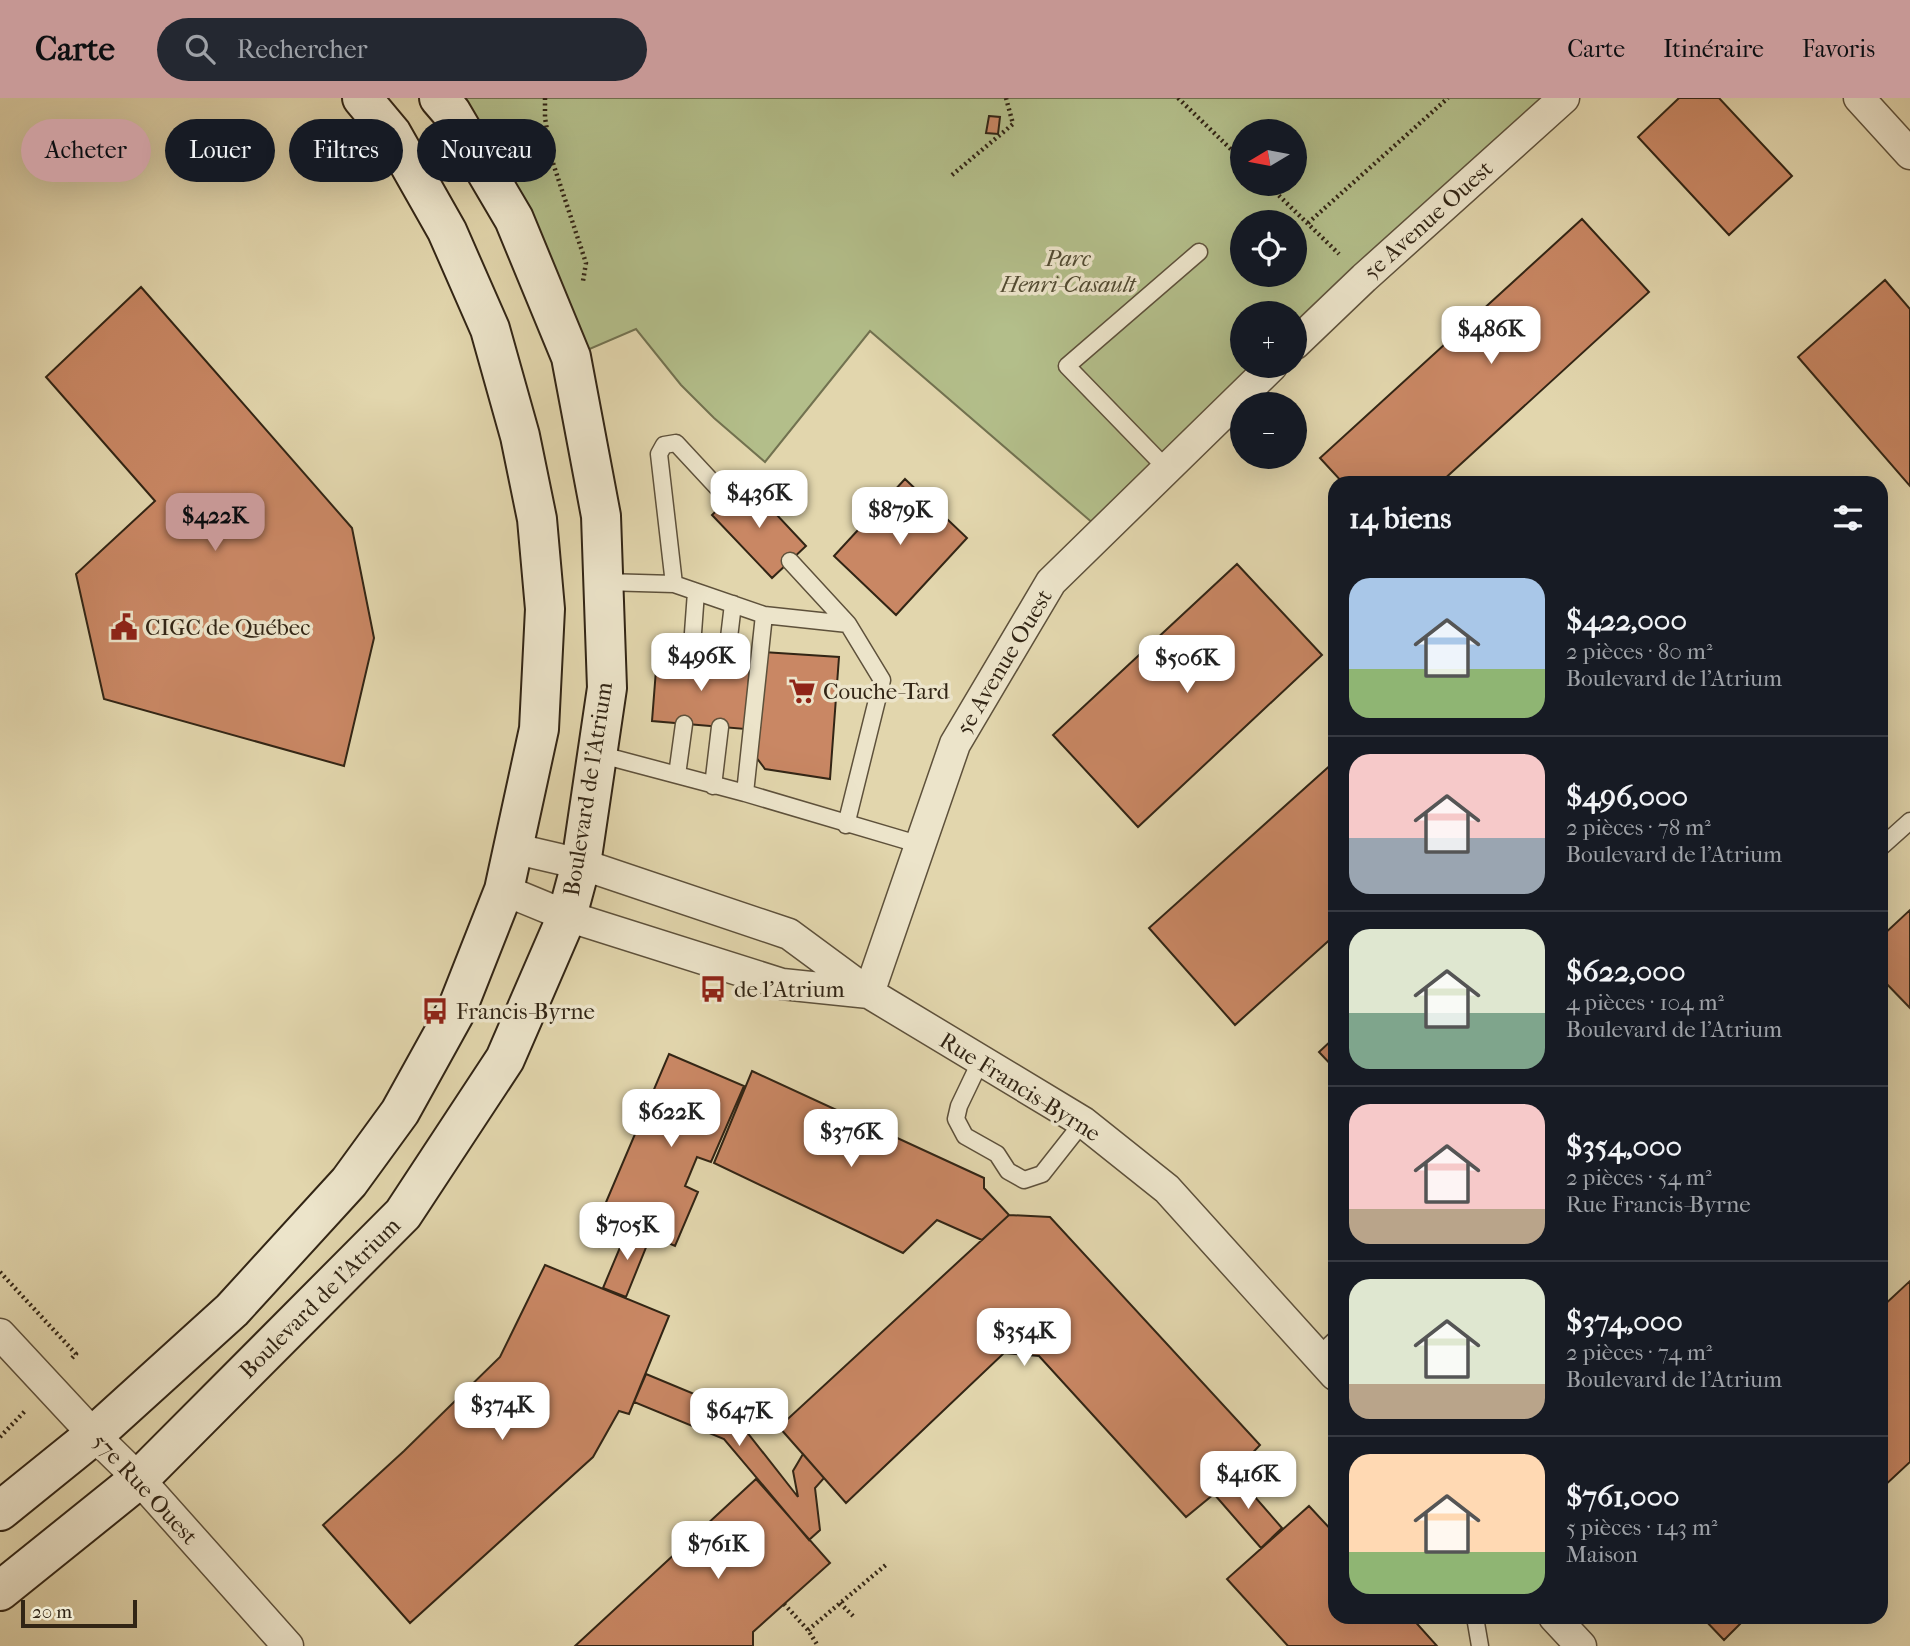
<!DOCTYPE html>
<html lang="fr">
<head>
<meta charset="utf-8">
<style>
  body { margin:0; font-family:"IM FELL French Canon",serif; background:#242831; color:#f1f3f6; height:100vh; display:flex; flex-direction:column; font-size:26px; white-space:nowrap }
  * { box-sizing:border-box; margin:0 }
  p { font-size:23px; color:#9ea1a6 }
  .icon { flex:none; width:38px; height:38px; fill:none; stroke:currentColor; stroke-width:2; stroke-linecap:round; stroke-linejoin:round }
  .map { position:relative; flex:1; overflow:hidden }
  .sheet { position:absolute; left:1328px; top:378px; width:560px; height:1148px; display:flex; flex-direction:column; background:#171b24; border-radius:21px; box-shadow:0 7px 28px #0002 }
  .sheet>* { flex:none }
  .top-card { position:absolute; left:21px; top:21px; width:665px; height:63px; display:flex; gap:14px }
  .needle { width:46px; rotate:260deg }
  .controls { position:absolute; left:1230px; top:21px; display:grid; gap:14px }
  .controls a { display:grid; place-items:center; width:77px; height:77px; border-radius:50%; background:#171b24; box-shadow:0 7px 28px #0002; font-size:35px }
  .scale { position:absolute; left:21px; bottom:18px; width:116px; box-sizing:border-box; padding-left:7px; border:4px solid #322515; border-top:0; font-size:19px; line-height:24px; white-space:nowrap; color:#322515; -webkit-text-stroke:5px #ece4ca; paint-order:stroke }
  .price { position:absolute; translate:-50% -60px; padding:0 16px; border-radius:14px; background:#fff; color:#222; font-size:23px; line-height:46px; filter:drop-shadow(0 2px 4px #0008) }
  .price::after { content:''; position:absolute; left:50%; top:42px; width:21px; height:16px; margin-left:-10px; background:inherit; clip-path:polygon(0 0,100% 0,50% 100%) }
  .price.current { background:#c59692; color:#111 }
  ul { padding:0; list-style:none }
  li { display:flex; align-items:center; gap:21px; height:175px; padding:0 21px }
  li+li { border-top:2px solid #363941 }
  li span { display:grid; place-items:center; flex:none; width:196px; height:140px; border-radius:21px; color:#555 }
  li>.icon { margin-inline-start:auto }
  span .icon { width:84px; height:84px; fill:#fffc; stroke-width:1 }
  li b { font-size:30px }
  h2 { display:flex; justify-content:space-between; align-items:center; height:84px; padding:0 21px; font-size:30px }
  .chip { padding:0 24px; border-radius:32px; background:#171b24; box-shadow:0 7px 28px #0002; font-size:24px; line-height:63px }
  .chip.current { background:#c59692; color:#111 }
  header { display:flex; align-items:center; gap:42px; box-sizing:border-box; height:98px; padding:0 35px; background:#c59692; color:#111 }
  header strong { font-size:33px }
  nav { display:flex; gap:38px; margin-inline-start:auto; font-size:24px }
  .search { width:490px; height:63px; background:#242831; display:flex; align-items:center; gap:18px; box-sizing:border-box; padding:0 24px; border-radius:38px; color:#9ea1a6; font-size:26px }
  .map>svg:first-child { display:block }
  .green { fill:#b3be8a; stroke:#727250; stroke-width:2; fill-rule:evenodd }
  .building { fill:#c98764; stroke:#322515; stroke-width:2 }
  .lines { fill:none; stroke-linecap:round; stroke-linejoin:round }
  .lane-casing { stroke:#5e513b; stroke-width:19 }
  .street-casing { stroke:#5e513b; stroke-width:33 }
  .secondary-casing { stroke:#322515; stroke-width:42 }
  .path { stroke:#322515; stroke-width:4.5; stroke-dasharray:2 3.5; stroke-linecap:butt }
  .lane { stroke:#ece4ca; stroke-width:16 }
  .street { stroke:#ece4ca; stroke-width:30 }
  .secondary { stroke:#ece4ca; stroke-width:38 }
  .labels { text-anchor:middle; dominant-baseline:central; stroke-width:7; stroke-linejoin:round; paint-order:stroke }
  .street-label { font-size:23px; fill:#322515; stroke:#ece4ca }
  .park-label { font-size:23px; font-style:italic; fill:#524b32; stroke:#ece4ca }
  .poi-label { font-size:23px; fill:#322515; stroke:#ece4ca; text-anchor:start }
</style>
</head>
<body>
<header>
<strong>Carte</strong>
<div class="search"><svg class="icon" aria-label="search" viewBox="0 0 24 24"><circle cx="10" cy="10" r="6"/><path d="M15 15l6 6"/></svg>Rechercher</div>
<nav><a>Carte</a><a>Itinéraire</a><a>Favoris</a></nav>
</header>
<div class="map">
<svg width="1910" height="1548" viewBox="0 0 1910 1548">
  <rect width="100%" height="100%" fill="#e2d6ad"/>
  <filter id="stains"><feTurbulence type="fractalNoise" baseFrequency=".00286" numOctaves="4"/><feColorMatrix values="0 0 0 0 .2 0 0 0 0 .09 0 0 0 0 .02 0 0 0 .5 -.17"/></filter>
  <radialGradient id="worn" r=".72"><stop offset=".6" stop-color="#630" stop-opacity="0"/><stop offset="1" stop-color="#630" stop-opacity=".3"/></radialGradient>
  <path class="green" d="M439,0H1564L1295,246V215H1242V268H1272L1102,433L870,233L765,364L714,320L681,287L636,231L571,259ZM1242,33H1295V86H1242ZM1242,124H1295V177H1242Z"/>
  <path class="building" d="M1679,0H1719L1792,78L1729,137L1638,39Z
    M989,18L1000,19L998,36L986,35Z
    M1582,121L1649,194L1440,385H1343L1320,360Z
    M1885,182L1910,211V388L1798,259Z
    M141,189L352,430L374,540L344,668L104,601L76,476L155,403L46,279Z
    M905,381L967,440L896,517L834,458Z
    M746,384L806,448L772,480L712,417Z
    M1237,466L1322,557L1138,729L1053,637Z
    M763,554L839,559L830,681L765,671L753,655Z
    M657,559L750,567L745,631L652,623Z
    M1334,664L1335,837L1235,927L1149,830Z
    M1910,812V910L1881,880V839Z
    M1335,939V971L1319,954Z
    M669,956L744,988L711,1064L697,1059L685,1088L698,1094L675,1148L601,1116Z
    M752,973L984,1080V1090L1009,1117L982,1142L937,1122L903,1155L714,1065Z
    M1009,1117L1050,1119L1260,1347L1214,1396L1186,1419L1039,1258L1004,1255L846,1405L779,1329Z
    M629,1128L651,1137L626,1199L603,1190Z
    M545,1167L669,1218L629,1316L619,1313L593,1359L410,1525L323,1427L404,1353L500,1259Z
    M1910,1183V1364L1881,1391V1210Z
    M646,1276L728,1310L798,1399L793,1373L803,1356L824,1380L815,1390L820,1432L809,1442L724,1341L634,1304Z
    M1234,1375L1282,1430L1261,1450L1214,1396Z
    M756,1381L830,1465L753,1534V1548H575Z
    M1309,1408L1335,1436V1519H1411L1437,1548H1288L1227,1481Z
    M1702,1519H1747L1724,1542Z"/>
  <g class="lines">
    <defs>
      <path id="lane" d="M1166,370L1067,268L1199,154
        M790,463L848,526
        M604,484L674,486L764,517L745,695
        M674,486L659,356L664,347L676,345L728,401
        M764,517L848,526L882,582L846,727
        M691,562L696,494
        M726,565L733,506
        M598,656L745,695L921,747
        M677,677L684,626
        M713,688L720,629
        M1881,749L1910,723
        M981,962L959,1008L956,1021L965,1038L997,1056L1008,1073L1024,1082L1042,1076L1083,1024
        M1318,1258L1335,1242
        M1475,1519L1480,1548"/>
      <path id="street" d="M1859,0L1910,56
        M1295,246L1364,180L1564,0
        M512,750L581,766L789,836L869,895L1083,1024L1167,1091L1335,1277
        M504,792L567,818L782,886L869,895
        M869,895L955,646L1051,484L1272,268
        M0,1236L94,1337L139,1381L288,1548
        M1554,1519L1581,1548"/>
      <path id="secondary" d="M0,1413L94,1337L232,1212L349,1084L400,1014L457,911L504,792L539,631L545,511L537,421L520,338L490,231L447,133L392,36L362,0
        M0,1493L139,1381L403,1116L505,961L567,818L581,766L607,590L601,418L571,259L514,121L451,14L439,0"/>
    </defs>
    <use href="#lane" class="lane-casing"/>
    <use href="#street" class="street-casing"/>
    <use href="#secondary" class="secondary-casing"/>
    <path class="path" d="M545,0V20L552,62L586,165L583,183
      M1178,0L1242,62
      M952,77L1013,26L1006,0
      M1267,86L1339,156
      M1308,125L1448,0
      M0,1174L76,1256L71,1261
      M0,1339L26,1312
      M840,1505L853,1518
      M784,1506L808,1532L818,1548
      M808,1532L887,1466"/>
    <use href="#lane" class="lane"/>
    <use href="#street" class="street"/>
    <use href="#secondary" class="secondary"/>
  </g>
  <defs>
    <symbol id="civic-bare" viewBox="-9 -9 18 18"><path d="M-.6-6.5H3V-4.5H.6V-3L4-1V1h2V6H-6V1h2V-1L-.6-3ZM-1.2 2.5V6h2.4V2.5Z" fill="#8f2418" stroke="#ece4ca" stroke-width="2.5" paint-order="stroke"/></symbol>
    <symbol id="supermarket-bare" viewBox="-9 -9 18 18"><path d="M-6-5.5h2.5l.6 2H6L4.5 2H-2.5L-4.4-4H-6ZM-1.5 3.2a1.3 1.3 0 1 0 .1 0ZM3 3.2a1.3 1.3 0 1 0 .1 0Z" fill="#8f2418" stroke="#ece4ca" stroke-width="2.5" paint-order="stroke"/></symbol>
    <symbol id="bus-bare" viewBox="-9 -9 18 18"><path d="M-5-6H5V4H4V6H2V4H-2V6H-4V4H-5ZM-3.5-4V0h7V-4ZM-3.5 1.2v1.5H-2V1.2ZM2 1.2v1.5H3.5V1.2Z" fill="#8f2418" stroke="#ece4ca" stroke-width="2.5" paint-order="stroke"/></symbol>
  </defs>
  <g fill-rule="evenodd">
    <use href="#civic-bare" x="105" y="510" width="38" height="38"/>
    <use href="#supermarket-bare" x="783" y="574" width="38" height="38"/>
    <use href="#bus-bare" x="694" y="872" width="38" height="38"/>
    <use href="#bus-bare" x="416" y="894" width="38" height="38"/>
  </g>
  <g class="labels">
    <g class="street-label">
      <text transform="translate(1428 122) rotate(-42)">5e Avenue Ouest</text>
      <text transform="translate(1004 564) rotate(-59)">5e Avenue Ouest</text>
      <text transform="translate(588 691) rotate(-81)">Boulevard de l'Atrium</text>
      <text transform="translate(1020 989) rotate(32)">Rue Francis-Byrne</text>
      <text transform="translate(320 1200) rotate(-45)">Boulevard de l'Atrium</text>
      <text transform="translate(145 1391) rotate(47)">57e Rue Ouest</text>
    </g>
    <g class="park-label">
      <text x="1068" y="160">Parc<tspan x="1068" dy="26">Henri-Casault</tspan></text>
    </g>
    <g class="poi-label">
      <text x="145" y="529">CIGC de Québec</text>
      <text x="823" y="593">Couche-Tard</text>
      <text x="734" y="891">de l'Atrium</text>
      <text x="456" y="913">Francis-Byrne</text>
    </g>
  </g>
  <rect width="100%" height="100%" filter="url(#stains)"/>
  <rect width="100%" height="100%" fill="url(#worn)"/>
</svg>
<div class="controls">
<a><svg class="needle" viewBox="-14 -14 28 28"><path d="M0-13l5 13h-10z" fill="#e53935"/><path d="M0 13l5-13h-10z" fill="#9ea1a6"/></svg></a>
<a><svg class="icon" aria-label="locate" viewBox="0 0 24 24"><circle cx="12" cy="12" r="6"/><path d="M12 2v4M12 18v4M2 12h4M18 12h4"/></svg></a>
<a>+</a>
<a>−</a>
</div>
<div class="scale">20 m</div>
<b class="price" style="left:1491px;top:268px">$486K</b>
<b class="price" style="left:759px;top:432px">$436K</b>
<b class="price" style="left:900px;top:449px">$879K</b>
<b class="price current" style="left:215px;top:455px">$422K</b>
<b class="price" style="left:701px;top:595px">$496K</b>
<b class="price" style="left:1187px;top:597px">$506K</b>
<b class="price" style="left:671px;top:1051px">$622K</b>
<b class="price" style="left:851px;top:1071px">$376K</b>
<b class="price" style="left:627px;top:1164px">$705K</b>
<b class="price" style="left:1024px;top:1270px">$354K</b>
<b class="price" style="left:502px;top:1344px">$374K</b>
<b class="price" style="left:739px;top:1350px">$647K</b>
<b class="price" style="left:1248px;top:1413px">$416K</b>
<b class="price" style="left:718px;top:1483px">$761K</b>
<div class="top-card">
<a class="chip current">Acheter</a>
<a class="chip">Louer</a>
<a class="chip">Filtres</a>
<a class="chip">Nouveau</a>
</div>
<section class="sheet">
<h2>14 biens<svg class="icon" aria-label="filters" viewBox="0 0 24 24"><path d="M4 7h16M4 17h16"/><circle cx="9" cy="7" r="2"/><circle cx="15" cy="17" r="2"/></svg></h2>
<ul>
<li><span style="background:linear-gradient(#a9c7e8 65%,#8fb573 0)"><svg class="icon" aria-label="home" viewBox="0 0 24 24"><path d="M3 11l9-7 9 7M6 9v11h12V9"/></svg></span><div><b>$422,000</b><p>2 pièces · 80 m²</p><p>Boulevard de l'Atrium</p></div></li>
<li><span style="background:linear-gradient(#f6c9c9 60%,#9aa5b1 0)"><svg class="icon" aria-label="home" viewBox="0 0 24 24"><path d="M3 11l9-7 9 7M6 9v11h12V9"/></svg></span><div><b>$496,000</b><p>2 pièces · 78 m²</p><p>Boulevard de l'Atrium</p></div></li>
<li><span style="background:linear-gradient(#dfe7d0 60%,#7fa58c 0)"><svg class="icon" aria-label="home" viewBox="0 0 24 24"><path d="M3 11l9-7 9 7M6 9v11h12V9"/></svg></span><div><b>$622,000</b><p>4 pièces · 104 m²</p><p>Boulevard de l'Atrium</p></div></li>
<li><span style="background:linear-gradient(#f6c9c9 75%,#b9a48a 0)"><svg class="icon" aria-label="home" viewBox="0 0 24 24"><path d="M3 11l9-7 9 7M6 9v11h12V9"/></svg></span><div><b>$354,000</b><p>2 pièces · 54 m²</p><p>Rue Francis-Byrne</p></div></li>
<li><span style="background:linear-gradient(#dfe7d0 75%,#b9a48a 0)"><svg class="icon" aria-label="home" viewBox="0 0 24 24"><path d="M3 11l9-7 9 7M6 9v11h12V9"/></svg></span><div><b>$374,000</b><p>2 pièces · 74 m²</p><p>Boulevard de l'Atrium</p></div></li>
<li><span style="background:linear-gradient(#ffd9b3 70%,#8fb573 0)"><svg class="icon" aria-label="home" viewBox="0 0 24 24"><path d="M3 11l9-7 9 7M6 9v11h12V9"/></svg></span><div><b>$761,000</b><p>5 pièces · 143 m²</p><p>Maison</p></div></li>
</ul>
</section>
</div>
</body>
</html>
